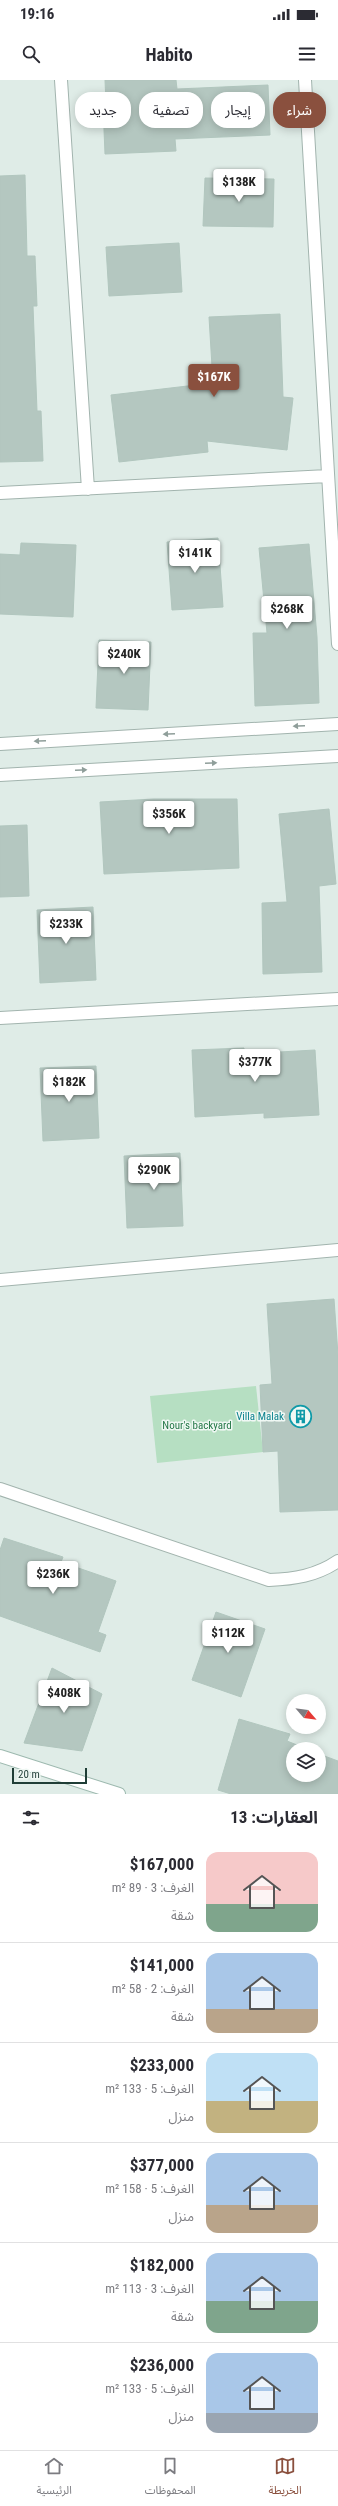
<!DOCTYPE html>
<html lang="ar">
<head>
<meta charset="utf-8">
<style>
  body { margin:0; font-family:"Roboto Condensed","Noto Sans Arabic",sans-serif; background:#f2f2f3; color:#2b2b33; direction:rtl; height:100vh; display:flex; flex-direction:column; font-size:15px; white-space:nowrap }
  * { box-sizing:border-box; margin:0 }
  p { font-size:13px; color:#7c7c81 }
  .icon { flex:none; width:22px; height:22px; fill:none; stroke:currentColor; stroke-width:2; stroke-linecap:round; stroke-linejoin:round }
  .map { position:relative; height:1714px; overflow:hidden; direction:ltr }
  .drawer { display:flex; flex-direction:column; background:#fff; flex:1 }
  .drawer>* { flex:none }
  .guide { position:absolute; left:12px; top:12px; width:314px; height:36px; direction:rtl; display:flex; gap:8px }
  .needle { width:26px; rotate:118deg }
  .buttons { position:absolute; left:286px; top:1614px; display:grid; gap:8px }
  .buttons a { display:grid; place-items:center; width:40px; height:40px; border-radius:50%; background:#fff; box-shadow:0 2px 10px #0003; font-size:20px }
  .scale { position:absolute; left:12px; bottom:10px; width:75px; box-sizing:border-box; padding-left:4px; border:2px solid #1f3d36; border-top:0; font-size:11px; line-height:14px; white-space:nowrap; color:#1f3d36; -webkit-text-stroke:3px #f0f8f4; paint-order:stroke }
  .price { position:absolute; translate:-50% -34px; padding:0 9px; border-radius:4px; background:#fff; color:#222; font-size:13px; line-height:26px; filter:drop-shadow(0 1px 2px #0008) }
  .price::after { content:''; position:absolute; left:50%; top:24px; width:12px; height:9px; margin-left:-6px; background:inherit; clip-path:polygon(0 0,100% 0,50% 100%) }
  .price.active { background:#8a503e; color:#fff }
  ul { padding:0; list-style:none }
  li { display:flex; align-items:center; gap:12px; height:100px; padding:0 20px }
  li+li { border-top:1px solid #e1e1e2 }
  li span { display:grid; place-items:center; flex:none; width:112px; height:80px; border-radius:12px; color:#555 }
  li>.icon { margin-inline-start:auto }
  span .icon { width:48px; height:48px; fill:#fffc; stroke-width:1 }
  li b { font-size:17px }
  h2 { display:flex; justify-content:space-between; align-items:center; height:48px; padding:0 20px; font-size:17px }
  .pill { padding:0 14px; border-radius:16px; background:#fff; box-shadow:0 2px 10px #0003; font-size:14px; line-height:36px }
  .pill.active { background:#8a503e; color:#fff }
  .status { display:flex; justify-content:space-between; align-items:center; height:28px; padding:0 20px; background:#fff; direction:ltr }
  .status svg { height:11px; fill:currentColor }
  header { display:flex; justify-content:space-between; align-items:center; height:52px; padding:0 20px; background:#fff; font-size:18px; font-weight:700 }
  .dock { display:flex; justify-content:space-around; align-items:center; height:56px; border-top:1px solid #e1e1e2; background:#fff; font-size:11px; color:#7c7c81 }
  .dock a { display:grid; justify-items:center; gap:2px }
  .dock .active { color:#8a503e }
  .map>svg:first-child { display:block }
  .green { fill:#b6dfc2 }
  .building { fill:#b4c7c0; stroke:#b1c6be }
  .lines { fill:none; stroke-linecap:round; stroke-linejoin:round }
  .street-casing { stroke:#a2b4ae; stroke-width:14 }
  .secondary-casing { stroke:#9db9af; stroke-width:14 }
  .street { stroke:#fff; stroke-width:12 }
  .secondary { stroke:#fff; stroke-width:12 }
  .oneway { fill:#8f9e9a }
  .labels { text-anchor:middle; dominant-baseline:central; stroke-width:3; stroke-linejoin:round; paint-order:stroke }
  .culture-label { font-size:11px; fill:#0d838f; stroke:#f0f8f4; text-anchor:end }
  .park-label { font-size:11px; fill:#257848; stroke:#f0f8f4 }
</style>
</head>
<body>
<div class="status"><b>19:16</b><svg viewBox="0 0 49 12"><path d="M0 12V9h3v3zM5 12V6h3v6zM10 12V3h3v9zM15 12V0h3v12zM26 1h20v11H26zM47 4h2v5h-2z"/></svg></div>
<header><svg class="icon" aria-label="menu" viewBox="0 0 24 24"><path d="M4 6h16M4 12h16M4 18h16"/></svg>Habito<svg class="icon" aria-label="search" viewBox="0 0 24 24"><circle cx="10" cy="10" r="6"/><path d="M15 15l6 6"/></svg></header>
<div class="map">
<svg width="338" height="1714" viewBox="0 0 338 1714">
  <rect width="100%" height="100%" fill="#dfece7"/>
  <path class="green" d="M256,1306L263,1372L157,1383L150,1316Z"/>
  <path class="building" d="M105,0H176L177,9L268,5L270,55L175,59L176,71L105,74L103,25L106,24Z
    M25,95L27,176H35L37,226H33L37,331H41L43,381L0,382V96Z
    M205,98L274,99L273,147L203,146Z
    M179,163L182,212L109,216L106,167Z
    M280,234L283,317L293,318L287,370L207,361L208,372L119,382L111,315L213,303L209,237Z
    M218,458L223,527L172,530L167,462Z
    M21,463L76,465L73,537L0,534V474L20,475Z
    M309,464L317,557L319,623L255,626L253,553H267L259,468Z
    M99,560L151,562L148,630L96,628Z
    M154,719H237L239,788L104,794L100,722Z
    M329,729L336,804L319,806L322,892L263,894L262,823L287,822L279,734Z
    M27,745L29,816L0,817V746Z
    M93,827L96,900L40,903L37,830Z
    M244,968V974L315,970L319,1035L264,1038V1033L195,1037L192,970Z
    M96,986L99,1058L43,1061L40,988Z
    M180,1073L183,1146L127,1148L124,1076Z
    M334,1219L338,1275V1430L280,1432L278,1371L263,1372L260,1305L272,1304L267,1224Z
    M4,1458L63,1477L61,1482L116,1501L98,1552L106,1555L100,1572L0,1536V1470Z
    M216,1532L265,1549L241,1617L192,1600Z
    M52,1588L102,1614L82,1671L24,1663Z
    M239,1639L290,1654L287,1661L307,1669H293V1695H319V1674L338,1681V1714H231L218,1710Z"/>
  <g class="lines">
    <defs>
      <path id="street" d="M61,0L88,409
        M305,0L338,564
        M0,413L328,396
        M0,664L338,644
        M0,695L338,676
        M0,938L338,919
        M0,1200L338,1170
        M0,1409L269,1500C294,1499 316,1496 338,1481"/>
      <path id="secondary" d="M0,1676L119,1714"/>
    </defs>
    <use href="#street" class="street-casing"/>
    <use href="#secondary" class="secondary-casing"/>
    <use href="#street" class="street"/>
    <use href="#secondary" class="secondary"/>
  </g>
  <defs><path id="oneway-solid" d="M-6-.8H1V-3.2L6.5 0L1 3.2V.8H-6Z"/></defs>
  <g class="oneway">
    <use href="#oneway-solid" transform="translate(299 646) rotate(177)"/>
    <use href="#oneway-solid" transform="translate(169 654) rotate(177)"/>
    <use href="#oneway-solid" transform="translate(40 661) rotate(177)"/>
    <use href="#oneway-solid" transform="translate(211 683) rotate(-3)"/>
    <use href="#oneway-solid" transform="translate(81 690) rotate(-3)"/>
  </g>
  <defs>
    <symbol id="building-ring" viewBox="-11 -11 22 22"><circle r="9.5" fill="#f0f8f4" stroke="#0f9aa8" stroke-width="1.5"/><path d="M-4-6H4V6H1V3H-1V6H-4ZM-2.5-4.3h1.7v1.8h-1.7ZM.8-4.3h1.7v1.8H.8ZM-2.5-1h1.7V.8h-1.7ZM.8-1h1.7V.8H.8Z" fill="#0f9aa8"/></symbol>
  </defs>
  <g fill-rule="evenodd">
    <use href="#building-ring" x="288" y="1324" width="25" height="25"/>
  </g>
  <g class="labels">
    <g class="culture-label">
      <text x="284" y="1336">Villa Malak</text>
    </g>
    <g class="park-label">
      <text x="197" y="1345">Nour's backyard</text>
    </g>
  </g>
</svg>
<div class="buttons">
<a><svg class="needle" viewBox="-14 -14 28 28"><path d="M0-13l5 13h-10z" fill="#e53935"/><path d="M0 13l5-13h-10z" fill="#7c7c81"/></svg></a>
<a><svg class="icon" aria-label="layers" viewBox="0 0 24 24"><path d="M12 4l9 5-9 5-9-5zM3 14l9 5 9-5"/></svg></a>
</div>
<div class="scale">20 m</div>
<b class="price" style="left:239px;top:123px">$138K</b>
<b class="price active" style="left:214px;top:318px">$167K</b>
<b class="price" style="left:195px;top:494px">$141K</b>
<b class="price" style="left:287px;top:550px">$268K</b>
<b class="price" style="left:124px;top:595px">$240K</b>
<b class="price" style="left:169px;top:755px">$356K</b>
<b class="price" style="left:66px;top:865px">$233K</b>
<b class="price" style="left:255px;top:1003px">$377K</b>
<b class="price" style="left:69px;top:1023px">$182K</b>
<b class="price" style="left:154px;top:1111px">$290K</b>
<b class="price" style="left:53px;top:1515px">$236K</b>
<b class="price" style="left:228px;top:1574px">$112K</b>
<b class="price" style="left:64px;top:1634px">$408K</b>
<div class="guide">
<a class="pill active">شراء</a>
<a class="pill">إيجار</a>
<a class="pill">تصفية</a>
<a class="pill">جديد</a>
</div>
</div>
<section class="drawer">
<h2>العقارات: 13<svg class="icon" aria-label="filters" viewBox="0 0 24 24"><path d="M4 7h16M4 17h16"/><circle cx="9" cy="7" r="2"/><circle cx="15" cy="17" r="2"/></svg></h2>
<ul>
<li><span style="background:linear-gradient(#f6c9c9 65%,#7fa58c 0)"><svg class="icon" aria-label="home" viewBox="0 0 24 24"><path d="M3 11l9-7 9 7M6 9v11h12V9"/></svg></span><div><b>$167,000</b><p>الغرف: 3 · 89 m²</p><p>شقة</p></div></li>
<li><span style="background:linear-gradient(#a9c7e8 70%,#b9a48a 0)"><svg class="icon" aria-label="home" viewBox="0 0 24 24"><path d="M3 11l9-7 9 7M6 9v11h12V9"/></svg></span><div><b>$141,000</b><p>الغرف: 2 · 58 m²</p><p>شقة</p></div></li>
<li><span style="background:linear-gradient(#bfe0f5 60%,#c2b280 0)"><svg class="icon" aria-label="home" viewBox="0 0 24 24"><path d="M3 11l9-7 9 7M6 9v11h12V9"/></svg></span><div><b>$233,000</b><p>الغرف: 5 · 133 m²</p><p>منزل</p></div></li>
<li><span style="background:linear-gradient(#a9c7e8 65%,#b9a48a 0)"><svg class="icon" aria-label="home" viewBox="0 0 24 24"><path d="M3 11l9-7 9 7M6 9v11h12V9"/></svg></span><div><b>$377,000</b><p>الغرف: 5 · 158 m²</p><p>منزل</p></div></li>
<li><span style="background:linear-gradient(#a9c7e8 60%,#7fa58c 0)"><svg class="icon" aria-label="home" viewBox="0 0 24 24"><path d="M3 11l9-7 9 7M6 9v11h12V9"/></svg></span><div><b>$182,000</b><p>الغرف: 3 · 113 m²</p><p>شقة</p></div></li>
<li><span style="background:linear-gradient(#a9c7e8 75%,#9aa5b1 0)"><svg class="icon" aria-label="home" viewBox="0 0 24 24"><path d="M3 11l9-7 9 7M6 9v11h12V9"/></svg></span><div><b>$236,000</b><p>الغرف: 5 · 133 m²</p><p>منزل</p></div></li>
</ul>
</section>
<nav class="dock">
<a class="active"><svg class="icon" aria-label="map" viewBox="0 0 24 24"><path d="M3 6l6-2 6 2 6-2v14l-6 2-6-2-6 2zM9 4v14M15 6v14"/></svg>الخريطة</a>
<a><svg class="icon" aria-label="saved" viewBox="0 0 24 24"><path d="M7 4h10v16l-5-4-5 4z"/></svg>المحفوظات</a>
<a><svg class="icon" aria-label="home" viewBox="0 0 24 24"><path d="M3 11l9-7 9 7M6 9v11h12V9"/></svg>الرئيسية</a>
</nav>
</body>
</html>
